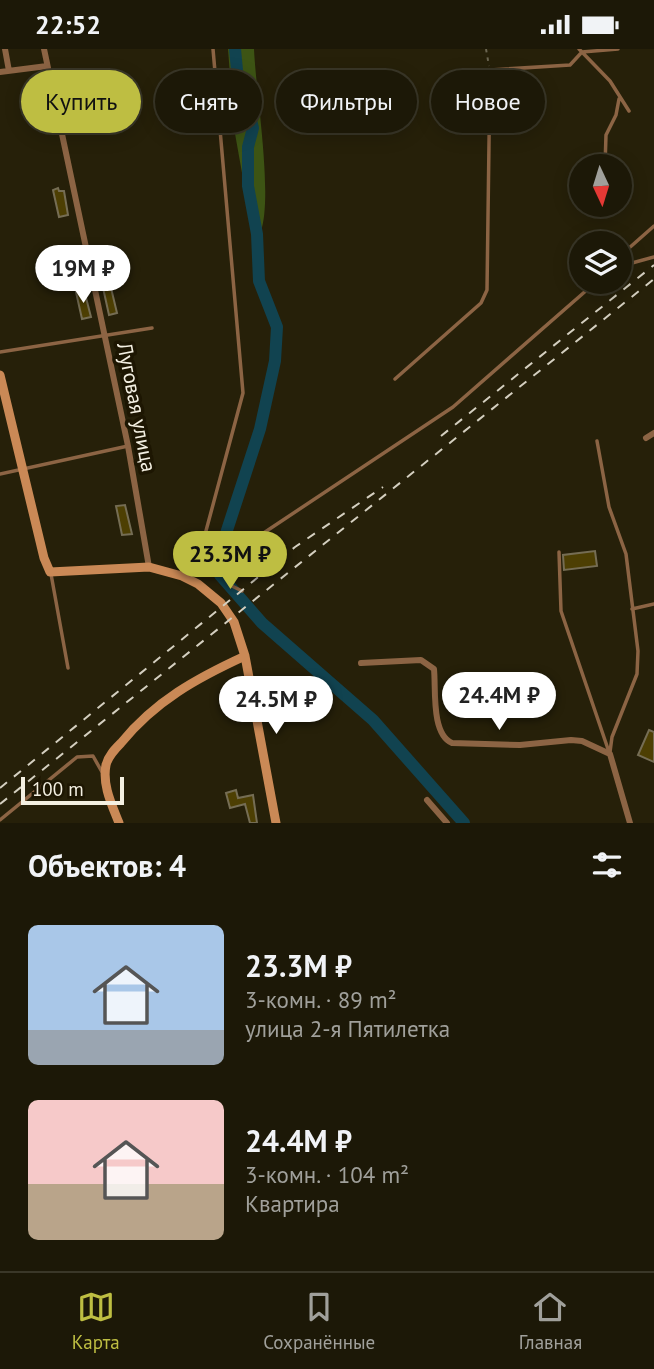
<!DOCTYPE html>
<html lang="ru">
<head>
<meta charset="utf-8">
<style>
  body { margin:0; font-family:"PT Sans",sans-serif; background:#252111; color:#f1f3f6; height:100vh; display:flex; flex-direction:column; font-size:26px; white-space:nowrap }
  * { box-sizing:border-box; margin:0 }
  p { font-size:23px; color:#a0a09b }
  .icon { flex:none; width:38px; height:38px; fill:none; stroke:currentColor; stroke-width:2; stroke-linecap:round; stroke-linejoin:round }
  .map { position:relative; height:774px; overflow:hidden }
  .sheet { display:flex; flex-direction:column; background:#1c1807; flex:1 }
  .sheet>* { flex:none }
  .banner { position:absolute; left:21px; top:21px; width:612px; height:63px; display:flex; gap:14px }
  .needle { width:46px; rotate:176deg }
  .fabs { position:absolute; left:569px; top:105px; display:grid; gap:14px }
  .fabs a { display:grid; place-items:center; width:63px; height:63px; border-radius:50%; background:#1c1807; box-shadow:0 4px 18px #0003,0 0 0 2px #3a3728; font-size:35px }
  .scale { position:absolute; left:21px; bottom:18px; width:103px; box-sizing:border-box; padding-left:7px; border:4px solid #f4f0e2; border-top:0; font-size:19px; line-height:24px; white-space:nowrap; color:#f4f0e2; -webkit-text-stroke:5px #1d1602; paint-order:stroke }
  .price { position:absolute; translate:-50% -60px; padding:0 16px; border-radius:24px; background:#fff; color:#222; font-size:23px; line-height:46px; filter:drop-shadow(0 2px 4px #0008) }
  .price::after { content:''; position:absolute; left:50%; top:42px; width:21px; height:16px; margin-left:-10px; background:inherit; clip-path:polygon(0 0,100% 0,50% 100%) }
  .price.selected { background:#bebe42; color:#111 }
  ul { padding:0; list-style:none }
  li { display:flex; align-items:center; gap:21px; height:175px; padding:0 28px }
  li span { display:grid; place-items:center; flex:none; width:196px; height:140px; border-radius:10px; color:#555 }
  li>.icon { margin-inline-start:auto }
  span .icon { width:84px; height:84px; fill:#fffc; stroke-width:1 }
  li b { font-size:30px }
  h2 { display:flex; justify-content:space-between; align-items:center; height:84px; padding:0 28px; font-size:30px }
  .tag { padding:0 24px; border-radius:32px; background:#1c1807; box-shadow:0 4px 18px #0003,0 0 0 2px #3a3728; font-size:24px; line-height:63px }
  .tag.selected { background:#bebe42; color:#111 }
  .status { display:flex; justify-content:space-between; align-items:center; height:49px; padding:0 35px; background:#1c1807; direction:ltr }
  .status svg { height:19px; fill:currentColor }
  .tab-bar { display:flex; justify-content:space-around; align-items:center; height:98px; border-top:2px solid #3a3728; background:#1c1807; font-size:19px; color:#a0a09b }
  .tab-bar a { display:grid; justify-items:center; gap:4px }
  .tab-bar .selected { color:#bebe42 }
  .map>svg:first-child { display:block }
  .forest { fill:#3d5414 }
  .lines { fill:none; stroke-linecap:round; stroke-linejoin:round }
  .river { stroke:#114350; stroke-width:12 }
  .building { fill:#4d3f03; stroke:#756d54; stroke-width:2 }
  .path { stroke:#6b6652; stroke-width:2; stroke-dasharray:3.5 5; stroke-linecap:butt }
  .lane { stroke:#8c6444; stroke-width:3.5 }
  .street { stroke:#8c6444; stroke-width:6 }
  .secondary { stroke:#ca8956; stroke-width:9 }
  .rail { stroke:#d4cfc0; stroke-width:2; stroke-dasharray:9 9; stroke-linecap:butt }
  .labels { text-anchor:middle; dominant-baseline:central; stroke-width:7; stroke-linejoin:round; paint-order:stroke }
  .street-label { font-size:21px; fill:#f4f0e2; stroke:#1d1602 }
</style>
</head>
<body>
<div class="status"><b>22:52</b><svg viewBox="0 0 49 12"><path d="M0 12V9h3v3zM5 12V6h3v6zM10 12V3h3v9zM15 12V0h3v12zM26 1h20v11H26zM47 4h2v5h-2z"/></svg></div>
<div class="map">
<svg width="654" height="774" viewBox="0 0 654 774">
  <rect width="100%" height="100%" fill="#262009"/>
  <path class="forest" d="M228,0H254C256,45 273,145 261,182L256,184L252,180L234,79Z"/>
  <g class="lines">
    <path class="river" d="M235,0L240,53L249,64L253,79L248,98V137L257,185L259,232L277,278L275,312L260,380L216,515L220,526L262,574L373,671L464,774"/>
  </g>
  <path class="building" d="M58,139L59,142H64L68,166L59,168L53,141Z
    M105,214L117,264L109,266L98,216Z
    M84,241L91,268L82,270L76,243Z
    M125,456L132,485L122,486L116,457Z
    M595,502L597,517L564,521L563,506Z
    M649,681L654,683V713L638,706Z
    M236,741L238,749L253,746L257,774H250L245,755L230,759L226,744Z"/>
  <g class="lines">
    <path class="path" d="M486,0L489,17"/>
    <path class="lane" d="M579,0L610,32L629,62
      M605,117L606,86L616,66L619,50
      M620,207L654,177
      M620,209L632,214L654,208
      M0,303L152,279
      M395,330L481,254L487,241L490,21L570,16L582,3L618,0
      M597,392L609,458L626,505L638,602L637,625L612,688L610,703
      M0,425L128,397
      M559,503L561,562L609,703
      M51,525L68,619
      M182,527L199,504L203,493L243,344L213,0
      M242,542L232,537L226,525L231,513L253,491L453,358L596,233
      M632,560L654,555
      M0,771L77,708L93,707L102,723"/>
    <path class="street" d="M5,0L9,22
      M44,0L128,397L149,518
      M0,23L47,17
      M646,389L654,384
      M361,614L421,611L434,620C436,640 431,685 452,694L520,696L571,691L582,692L610,705L630,774
      M427,751L447,774"/>
    <path class="secondary" d="M0,326L44,509L50,523L149,518L182,527L198,535L221,554L234,573L245,607L276,774
      M119,774C112,756 102,736 106,716C108,707 115,700 121,694C155,652 197,629 245,607"/>
    <path class="rail" d="M441,387L654,216
      M0,739L295,498L383,438
      M0,755L654,230"/>
  </g>
  <g class="labels">
    <g class="street-label">
      <text transform="translate(137 358) rotate(79)">Луговая улица</text>
    </g>
  </g>
</svg>
<div class="fabs">
<a><svg class="needle" viewBox="-14 -14 28 28"><path d="M0-13l5 13h-10z" fill="#e53935"/><path d="M0 13l5-13h-10z" fill="#a0a09b"/></svg></a>
<a><svg class="icon" aria-label="layers" viewBox="0 0 24 24"><path d="M12 4l9 5-9 5-9-5zM3 14l9 5 9-5"/></svg></a>
</div>
<div class="scale">100 m</div>
<b class="price" style="left:83px;top:256px">19M ₽</b>
<b class="price selected" style="left:230px;top:542px">23.3M ₽</b>
<b class="price" style="left:499px;top:683px">24.4M ₽</b>
<b class="price" style="left:276px;top:687px">24.5M ₽</b>
<div class="banner">
<a class="tag selected">Купить</a>
<a class="tag">Снять</a>
<a class="tag">Фильтры</a>
<a class="tag">Новое</a>
</div>
</div>
<section class="sheet">
<h2>Объектов: 4<svg class="icon" aria-label="filters" viewBox="0 0 24 24"><path d="M4 7h16M4 17h16"/><circle cx="9" cy="7" r="2"/><circle cx="15" cy="17" r="2"/></svg></h2>
<ul>
<li><span style="background:linear-gradient(#a9c7e8 75%,#9aa5b1 0)"><svg class="icon" aria-label="home" viewBox="0 0 24 24"><path d="M3 11l9-7 9 7M6 9v11h12V9"/></svg></span><div><b>23.3M ₽</b><p>3-комн. · 89 m²</p><p>улица 2-я Пятилетка</p></div></li>
<li><span style="background:linear-gradient(#f6c9c9 60%,#b9a48a 0)"><svg class="icon" aria-label="home" viewBox="0 0 24 24"><path d="M3 11l9-7 9 7M6 9v11h12V9"/></svg></span><div><b>24.4M ₽</b><p>3-комн. · 104 m²</p><p>Квартира</p></div></li>
</ul>
</section>
<nav class="tab-bar">
<a class="selected"><svg class="icon" aria-label="map" viewBox="0 0 24 24"><path d="M3 6l6-2 6 2 6-2v14l-6 2-6-2-6 2zM9 4v14M15 6v14"/></svg>Карта</a>
<a><svg class="icon" aria-label="saved" viewBox="0 0 24 24"><path d="M7 4h10v16l-5-4-5 4z"/></svg>Сохранённые</a>
<a><svg class="icon" aria-label="home" viewBox="0 0 24 24"><path d="M3 11l9-7 9 7M6 9v11h12V9"/></svg>Главная</a>
</nav>
</body>
</html>
